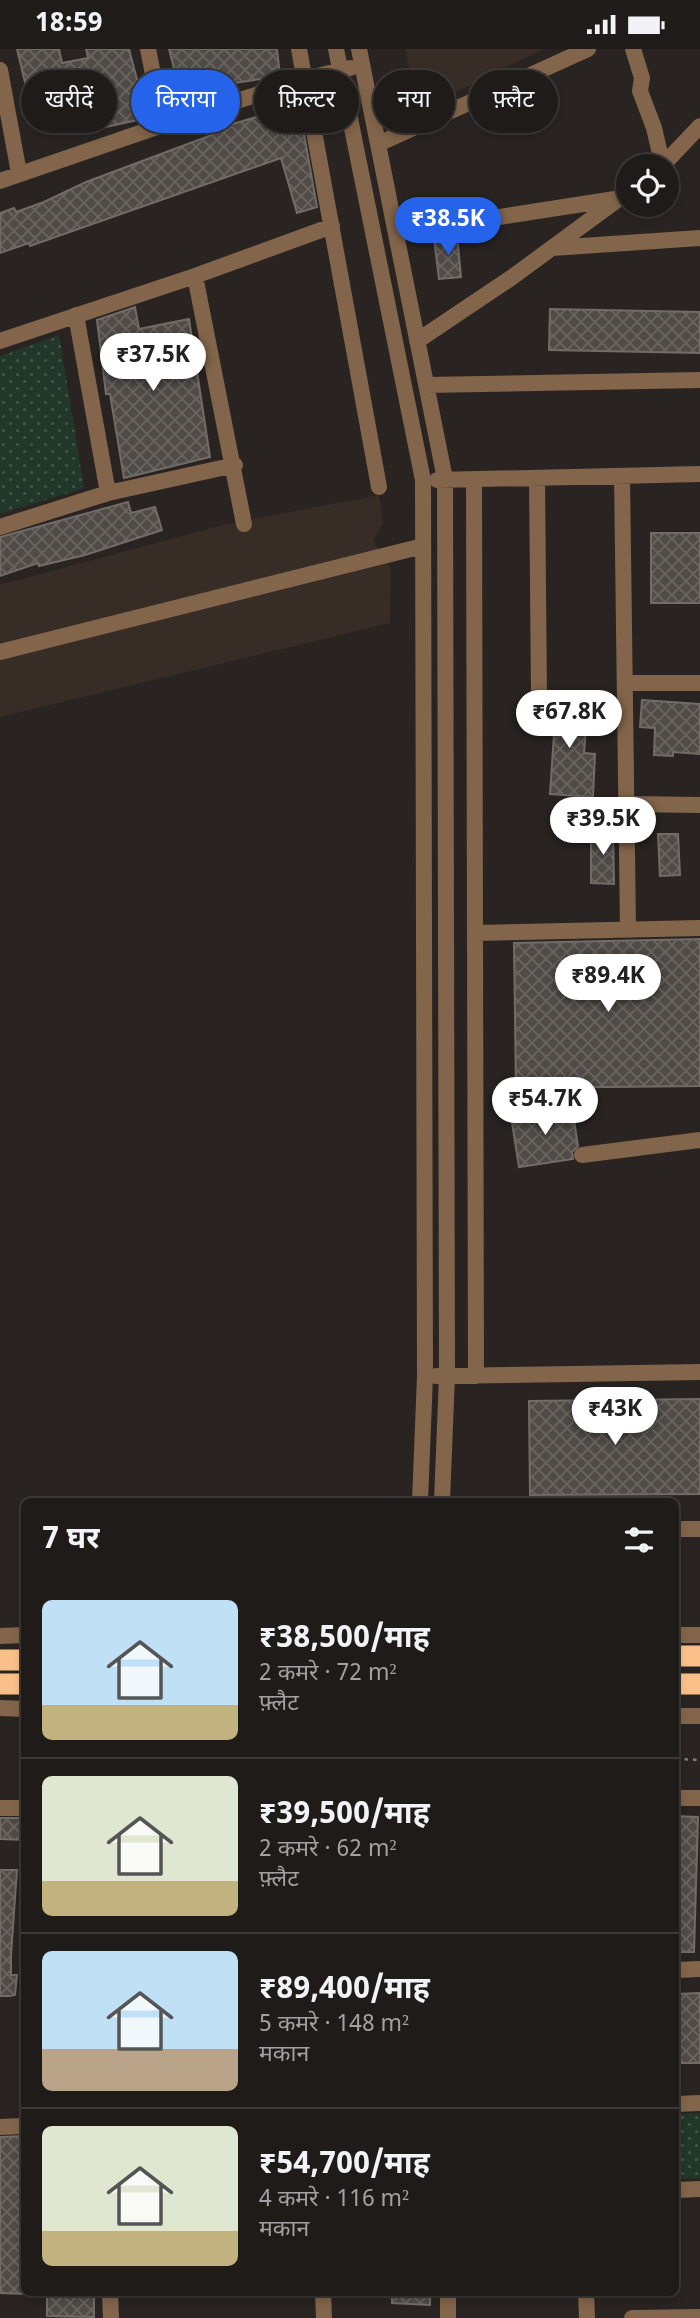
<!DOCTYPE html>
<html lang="hi">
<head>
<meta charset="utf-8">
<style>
  body { margin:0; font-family:Georgia,"Noto Sans Devanagari",serif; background:#2c2826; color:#f1f3f6; height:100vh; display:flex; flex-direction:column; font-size:26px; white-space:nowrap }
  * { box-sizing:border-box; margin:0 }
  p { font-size:23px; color:#a1a1a2 }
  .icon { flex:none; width:38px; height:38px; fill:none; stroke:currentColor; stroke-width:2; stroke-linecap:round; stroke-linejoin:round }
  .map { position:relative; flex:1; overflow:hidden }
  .drawer { position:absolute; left:21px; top:1449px; width:658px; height:798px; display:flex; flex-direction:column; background:#1f1b19; border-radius:10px; box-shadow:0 4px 10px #0003,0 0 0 2px #3c3938 }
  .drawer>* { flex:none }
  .banner { position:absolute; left:21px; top:21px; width:658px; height:63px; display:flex; gap:14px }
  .tools { position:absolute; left:616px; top:105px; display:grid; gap:14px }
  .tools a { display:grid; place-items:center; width:63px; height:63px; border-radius:50%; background:#1f1b19; box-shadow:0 4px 10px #0003,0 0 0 2px #3c3938; font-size:35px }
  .price { position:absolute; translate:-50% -60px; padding:0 16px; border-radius:24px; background:#fff; color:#222; font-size:23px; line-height:46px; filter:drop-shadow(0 2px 4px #0008) }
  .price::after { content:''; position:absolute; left:50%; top:42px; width:21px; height:16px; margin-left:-10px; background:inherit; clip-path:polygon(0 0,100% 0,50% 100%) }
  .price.current { background:#2563eb; color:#fff }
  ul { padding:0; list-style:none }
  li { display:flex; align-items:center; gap:21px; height:175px; padding:0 21px }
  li+li { border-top:2px solid #3c3938 }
  li span { display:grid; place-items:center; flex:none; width:196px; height:140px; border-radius:10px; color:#555 }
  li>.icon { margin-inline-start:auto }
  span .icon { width:84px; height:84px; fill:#fffc; stroke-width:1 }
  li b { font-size:30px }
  h2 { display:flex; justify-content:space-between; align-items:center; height:84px; padding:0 21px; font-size:30px }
  .tag { padding:0 24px; border-radius:32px; background:#1f1b19; box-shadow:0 4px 10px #0003,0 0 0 2px #3c3938; font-size:24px; line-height:63px }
  .tag.current { background:#2563eb; color:#fff }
  .status { display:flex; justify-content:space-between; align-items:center; height:49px; padding:0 35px; background:#1f1b19; direction:ltr }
  .status svg { height:19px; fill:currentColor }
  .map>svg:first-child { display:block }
  .built { fill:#372d26 }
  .park { fill:url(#park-dots) }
  .building { fill:url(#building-cross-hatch); stroke:#726c68; stroke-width:2 }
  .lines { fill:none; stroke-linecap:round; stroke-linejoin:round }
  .path { stroke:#7f7b78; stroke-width:2.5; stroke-dasharray:3.5 5; stroke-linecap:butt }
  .minor { stroke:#82654a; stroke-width:16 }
  .highway { stroke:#fac089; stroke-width:21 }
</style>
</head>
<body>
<div class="status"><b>18:59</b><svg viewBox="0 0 49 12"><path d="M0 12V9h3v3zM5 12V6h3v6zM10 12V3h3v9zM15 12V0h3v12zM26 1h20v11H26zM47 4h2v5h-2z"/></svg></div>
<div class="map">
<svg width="700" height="2269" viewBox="0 0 700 2269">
  <defs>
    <pattern id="park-dots" width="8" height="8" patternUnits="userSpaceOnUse" patternTransform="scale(1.75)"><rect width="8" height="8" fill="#213729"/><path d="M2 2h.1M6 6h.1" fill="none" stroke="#415448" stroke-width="1.8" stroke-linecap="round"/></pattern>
    <pattern id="building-cross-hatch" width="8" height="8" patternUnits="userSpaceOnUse" patternTransform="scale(1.75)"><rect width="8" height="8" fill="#504b47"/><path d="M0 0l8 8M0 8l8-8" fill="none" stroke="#696561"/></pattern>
  </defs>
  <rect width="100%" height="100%" fill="#292421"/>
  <path class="built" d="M405,0H544L419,61Z
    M379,446L383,474L373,492L391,520L390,574L0,668V536L223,476Z"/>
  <path class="park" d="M59,286L84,439L0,465V307Z
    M700,2064V2129L676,2130V2065Z"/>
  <path class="building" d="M17,0H59L62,14L88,9L86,0H129L147,69L101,79L91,37L29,50Z
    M169,0H277L280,27L228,35V39L182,50Z
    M294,57L304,85L317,158L297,164L281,109L30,197L29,194L0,204V164L14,159L16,163L44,153L86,133L220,83L219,79Z
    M457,185L461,228L439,230L434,189Z
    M135,258L139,280L189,270L210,408L124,429L110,345H106L97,271Z
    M550,260L700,263V304L549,301Z
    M128,453L131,464L155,458L162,481L85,506L39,517L38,514L0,527V488Z
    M651,484H700V554H651Z
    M642,651L700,655V705L673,703V707L654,706L655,679L640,678Z
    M568,655L588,657L584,704L595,705L593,748L550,745L554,685L537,684L539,657L568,658Z
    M601,780H613L614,835L591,834V785L601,784Z
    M658,785H678L680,826L660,827Z
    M700,890V1037L516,1039L514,894Z
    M572,1058L578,1097L572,1103L573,1110L519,1118L511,1067Z
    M700,1350V1445L530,1446L529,1352Z
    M676,1767L698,1768L694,1903H676Z
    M0,1769H24L23,1791L0,1790Z
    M0,1821H17L11,1906V1926H17L15,1946L10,1947H0Z
    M700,1944V2014H676V1945Z
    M24,2087V2245L0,2244V2088Z
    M47,2244H94V2268L47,2267Z
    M392,2244H430V2256L392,2254Z"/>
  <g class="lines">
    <path class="path" d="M676,1710L700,1711
      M23,1739L24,1706"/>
    <path class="minor" d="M148,0L163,76
      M299,0L379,438
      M336,0L423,431L425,1327L420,1452
      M359,0L445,430L447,1327L442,1452
      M633,0L642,29L640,42L654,79L663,117
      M0,21L19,124
      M378,95L588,0
      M662,117L700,77
      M0,132L163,76L305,30L350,19
      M396,184L615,150
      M552,199L700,189
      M195,227L244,475
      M76,266L108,444
      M0,292L195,227L332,177
      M417,292L511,229L628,143
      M426,336L700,331
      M622,427L628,880
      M537,429L539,647
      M474,430L476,1327
      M437,431L700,425
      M0,478L108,444L235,416
      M0,603L423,497
      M625,634H700
      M626,755L700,756
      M475,884L700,879
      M582,1106L700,1091
      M436,1327L700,1323
      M676,1480H700
      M676,1586H700
      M0,1587L24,1586
      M0,1659L24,1660
      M676,1667H700
      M676,1749H700
      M0,1759H24
      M676,1921L700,1920
      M676,2055L700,2054
      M0,2078L24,2077
      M676,2141L700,2140
      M110,2244L111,2269
      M323,2244L324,2269
      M448,2244V2269
      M586,2244L587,2269
      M632,2269L700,2268"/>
    <path class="highway" d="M676,1607H700
      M0,1611H24
      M0,1635H24
      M676,1635H700"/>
  </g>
</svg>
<div class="tools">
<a><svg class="icon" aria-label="locate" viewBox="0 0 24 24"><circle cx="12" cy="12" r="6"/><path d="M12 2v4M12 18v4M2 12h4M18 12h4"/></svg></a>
</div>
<b class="price current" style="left:448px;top:208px">₹38.5K</b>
<b class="price" style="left:153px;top:344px">₹37.5K</b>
<b class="price" style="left:569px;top:701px">₹67.8K</b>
<b class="price" style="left:603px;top:808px">₹39.5K</b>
<b class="price" style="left:608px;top:965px">₹89.4K</b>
<b class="price" style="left:545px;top:1088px">₹54.7K</b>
<b class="price" style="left:615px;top:1398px">₹43K</b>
<div class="banner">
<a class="tag">खरीदें</a>
<a class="tag current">किराया</a>
<a class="tag">फ़िल्टर</a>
<a class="tag">नया</a>
<a class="tag">फ़्लैट</a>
</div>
<section class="drawer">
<h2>7 घर<svg class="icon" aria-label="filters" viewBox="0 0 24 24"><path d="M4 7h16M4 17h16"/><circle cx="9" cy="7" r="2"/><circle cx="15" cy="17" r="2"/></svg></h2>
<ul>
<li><span style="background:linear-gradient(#bfe0f5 75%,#c2b280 0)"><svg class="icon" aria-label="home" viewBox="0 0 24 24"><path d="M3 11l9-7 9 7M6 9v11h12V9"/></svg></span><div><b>₹38,500/माह</b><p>2 कमरे · 72 m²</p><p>फ़्लैट</p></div></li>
<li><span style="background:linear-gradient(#dfe7d0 75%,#c2b280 0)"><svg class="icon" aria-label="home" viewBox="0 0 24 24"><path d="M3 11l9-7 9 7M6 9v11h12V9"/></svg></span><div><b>₹39,500/माह</b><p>2 कमरे · 62 m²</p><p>फ़्लैट</p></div></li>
<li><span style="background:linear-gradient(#bfe0f5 70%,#b9a48a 0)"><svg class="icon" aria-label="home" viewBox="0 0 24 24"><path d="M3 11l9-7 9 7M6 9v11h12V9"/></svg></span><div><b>₹89,400/माह</b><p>5 कमरे · 148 m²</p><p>मकान</p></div></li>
<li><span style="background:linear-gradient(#dfe7d0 75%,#c2b280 0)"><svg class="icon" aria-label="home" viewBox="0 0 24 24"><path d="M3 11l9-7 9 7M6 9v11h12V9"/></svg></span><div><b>₹54,700/माह</b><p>4 कमरे · 116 m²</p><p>मकान</p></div></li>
</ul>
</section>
</div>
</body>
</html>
